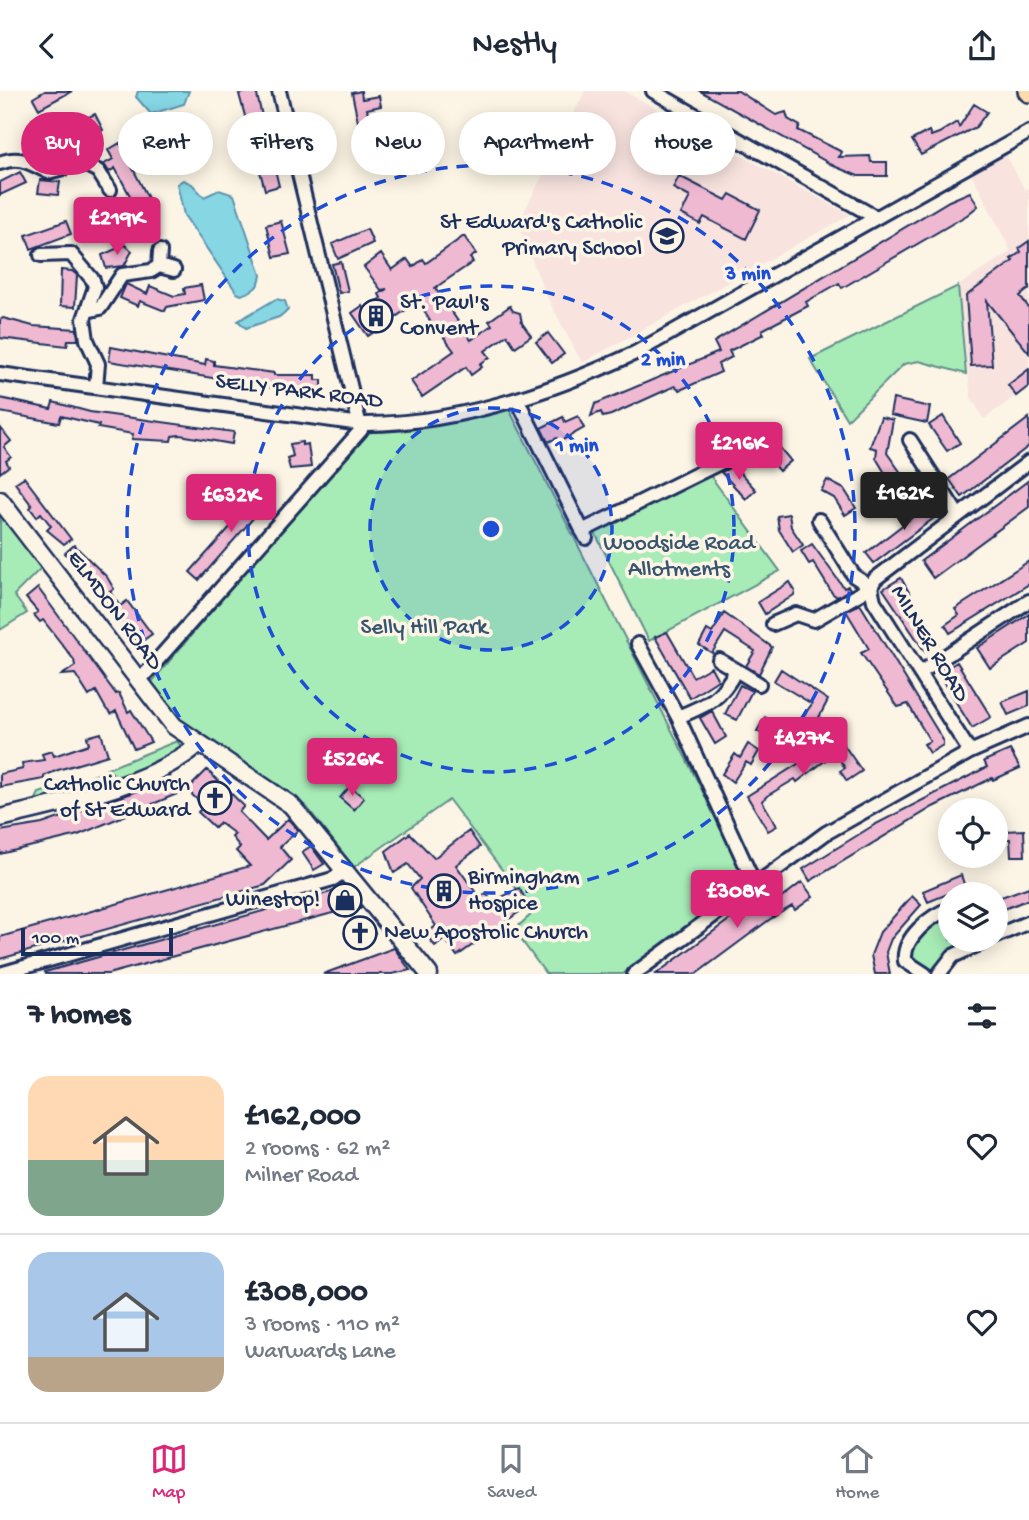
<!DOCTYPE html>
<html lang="en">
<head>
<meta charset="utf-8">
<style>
  body { margin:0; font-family:"Gochi Hand",sans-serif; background:#f2f2f3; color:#1f2937; height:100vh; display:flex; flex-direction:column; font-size:26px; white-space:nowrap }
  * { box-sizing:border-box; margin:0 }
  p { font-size:23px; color:#747a83 }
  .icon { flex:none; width:38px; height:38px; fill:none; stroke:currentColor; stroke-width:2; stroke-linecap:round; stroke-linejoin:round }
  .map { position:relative; height:883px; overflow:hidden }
  .details { display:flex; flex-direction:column; background:#fff; flex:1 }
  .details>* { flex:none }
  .guide { position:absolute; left:21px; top:21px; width:987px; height:63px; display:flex; gap:14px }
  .controls { position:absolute; left:938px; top:707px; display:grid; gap:14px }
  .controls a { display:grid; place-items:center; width:70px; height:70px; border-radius:50%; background:#fff; box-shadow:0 4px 18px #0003; font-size:35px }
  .scale { position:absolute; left:21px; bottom:18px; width:152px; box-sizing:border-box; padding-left:7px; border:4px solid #1b2f5e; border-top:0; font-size:19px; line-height:24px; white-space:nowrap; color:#1b2f5e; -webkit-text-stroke:5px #fcf5e5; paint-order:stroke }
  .price { position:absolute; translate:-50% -60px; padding:0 16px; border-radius:7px; background:#db2777; color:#fff; font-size:23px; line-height:46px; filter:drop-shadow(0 2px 4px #0008) }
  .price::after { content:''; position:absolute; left:50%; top:42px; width:21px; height:16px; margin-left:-10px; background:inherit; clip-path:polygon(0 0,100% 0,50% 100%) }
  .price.on { background:#222; color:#fff }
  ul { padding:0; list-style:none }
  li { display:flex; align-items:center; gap:21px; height:175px; padding:0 28px }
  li+li { border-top:2px solid #e0e1e3 }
  li span { display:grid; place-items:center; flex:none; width:196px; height:140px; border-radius:21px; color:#555 }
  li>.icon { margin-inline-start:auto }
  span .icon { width:84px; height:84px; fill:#fffc; stroke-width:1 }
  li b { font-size:30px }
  h2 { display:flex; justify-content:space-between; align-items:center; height:84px; padding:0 28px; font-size:30px }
  .tag { padding:0 24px; border-radius:32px; background:#fff; box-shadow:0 4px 18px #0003; font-size:24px; line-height:63px }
  .tag.on { background:#db2777; color:#fff }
  header { display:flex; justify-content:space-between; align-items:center; height:91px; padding:0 28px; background:#fff; font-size:32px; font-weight:600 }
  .dock { display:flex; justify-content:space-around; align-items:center; height:98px; border-top:2px solid #e0e1e3; background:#fff; font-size:19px; color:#747a83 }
  .dock a { display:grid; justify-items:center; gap:4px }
  .dock .on { color:#db2777 }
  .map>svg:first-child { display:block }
  .built { fill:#f8e3df }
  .green { fill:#a7ecb7; stroke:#618e8a; stroke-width:2 }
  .water { fill:#86d6e3; stroke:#5b93ae; stroke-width:2 }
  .building { fill:#efb9d2; stroke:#1b2f5e; stroke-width:2 }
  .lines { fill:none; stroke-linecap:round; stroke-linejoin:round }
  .minor-casing { stroke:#1b2f5e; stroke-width:18 }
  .tertiary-casing { stroke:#1b2f5e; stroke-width:21 }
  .primary-casing { stroke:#1b2f5e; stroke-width:24 }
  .minor { stroke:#fcf5e5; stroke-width:12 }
  .tertiary { stroke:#fcf5e5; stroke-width:16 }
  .primary { stroke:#fedbac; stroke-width:19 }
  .ring { fill:none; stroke:#1d4ed8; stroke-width:3.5; stroke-dasharray:12 9 }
  .labels { text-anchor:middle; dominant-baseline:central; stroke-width:7; stroke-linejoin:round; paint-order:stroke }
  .poi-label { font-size:23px; fill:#1b2f5e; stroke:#fcf5e5; text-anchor:end }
  .street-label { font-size:23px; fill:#1b2f5e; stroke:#fcf5e5 }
  .park-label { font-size:23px; fill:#375570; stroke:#fcf5e5 }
  .centre { fill:#1d4ed8; stroke:#fcf5e5; stroke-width:3.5 }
  .ring-label { font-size:21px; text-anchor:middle; font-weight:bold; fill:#1d4ed8; stroke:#fcf5e5; stroke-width:7; stroke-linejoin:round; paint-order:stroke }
</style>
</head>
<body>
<header><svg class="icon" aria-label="back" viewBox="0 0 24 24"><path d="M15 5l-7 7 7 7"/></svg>Nestly<svg class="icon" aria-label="share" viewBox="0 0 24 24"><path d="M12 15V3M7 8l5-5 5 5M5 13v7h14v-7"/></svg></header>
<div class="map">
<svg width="1029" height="883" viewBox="0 0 1029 883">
  <rect width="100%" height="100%" fill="#fcf5e5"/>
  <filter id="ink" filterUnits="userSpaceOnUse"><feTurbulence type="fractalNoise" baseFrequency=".0143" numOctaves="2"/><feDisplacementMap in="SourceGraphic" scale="14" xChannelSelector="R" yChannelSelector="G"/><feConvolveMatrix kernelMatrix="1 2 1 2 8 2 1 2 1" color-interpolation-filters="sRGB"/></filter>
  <g filter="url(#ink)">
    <path class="built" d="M585,0H624L850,124L582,272L545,202L518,133Z
      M1005,62L1025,99L1029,96V295L984,328L971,307L958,195L1011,160L971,82Z"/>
    <path class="green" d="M958,195L966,283L919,270L904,273L847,329L810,268Z
      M509,318L747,788L623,883H546L514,839L534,821L449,709L354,776L306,715L177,627L150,593L361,343Z
      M709,383L780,480L649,550L595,442Z
      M0,420L42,476L14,504L27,522L0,539Z
      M177,650L182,657L125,691L107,678Z
      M107,680L123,692L30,720L39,702Z
      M950,822V849H981C964,856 943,860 937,880L911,870C907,847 932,831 950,822Z"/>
    <path class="water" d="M138,0H189L184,13L151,23L136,6Z
      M183,89L192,93L204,106L219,99L234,104L261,184C259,197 253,200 241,204L237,202L184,124L177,93Z
      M276,208L285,210L288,219L279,226L246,237L238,230Z"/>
    <path class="building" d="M45,0H72L39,18L33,7Z
      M250,0H256L279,95L265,99L239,3Z
      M361,0L362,8L379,5L381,15L367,18L371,36L380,34L383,46L362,50L352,2Z
      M700,0H738L776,24L786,21L788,28L800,35L798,39L842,61L839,66L870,65L871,71H887V85H858L836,76Z
      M974,13L987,21L976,36L921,64L912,49L929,40L931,45L939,42L957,31L959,36Z
      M95,23L103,39L93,44L89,36L75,43L71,34Z
      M51,43L67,59L60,68L49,61L44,68L37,62Z
      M120,52L153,117L127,131L122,122L135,114L115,77L109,81L104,73L113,68L108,59Z
      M20,81L26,92L0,104V91Z
      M679,85L726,109L730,103L760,119L746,148L704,126L700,133L681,123L690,106L673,97Z
      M40,89L60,91L58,104L38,102Z
      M970,101L978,115L967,124L842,197L839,192L806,211L808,215L762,239L764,243L729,260L732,266L718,273L721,281L680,299L675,295L611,324L603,326L601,321L591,325L595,313L719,261L714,251L949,110Z
      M95,110L116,124L112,136L103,132L97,147L90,144L96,130L80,124L86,111L93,114Z
      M66,130L71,143L31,158L26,144Z
      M281,130L290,163L274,166L266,134Z
      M367,138L373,152L338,168L332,153Z
      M464,145L476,163L470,167L473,171L435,197L471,249L492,234L489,230L510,215L513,220L520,222L522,232L531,245L515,256L507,244L485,260L490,266L480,273L482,276L471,284L466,276L422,306L411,290L454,260L440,241L437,243L419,210L368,245L352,222L362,215L364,219L381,207L379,203L387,198L381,199L364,176L381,163L392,179L407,168L413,176L423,168L426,172Z
      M1029,150V198L1020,205L1029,217V262L987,210L992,274L971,275L966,205L1013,170L1011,168L1021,161L1019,157Z
      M125,154L132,160L124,175L106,177L102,164Z
      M341,171L348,200L339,202L332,173Z
      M61,179L72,180L77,184L75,216L60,215Z
      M126,193L147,203L150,195L174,205L185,203L184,197L201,194L204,209L167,216L165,220L140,210L138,215L120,207Z
      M3,227L33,235L77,238L78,249H68L67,255L0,247V229Z
      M548,242L564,263L552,272L536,251Z
      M111,256L205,274L206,268L214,270V274L274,282V284H316V289H322V305L109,270Z
      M1029,278V295L1016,305L1008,294Z
      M0,307L51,318L53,311L90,321L234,341L232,353L180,344L172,345L171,350L132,348L133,343L98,337L99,334L61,325L59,332L0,321Z
      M893,308L930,316L927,332L890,324Z
      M578,325L584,337L559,351L557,347L548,351L541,337L563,326L565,331Z
      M943,325L960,352L947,360L929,334Z
      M881,326L893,329L887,362L906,389L894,397L876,367L877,358L870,356Z
      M1029,327V355L962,406L949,388Z
      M0,336L11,350L4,356L11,366L6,370L9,375L0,382Z
      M302,351V354L308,353L311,376L290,378L287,367L293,365L290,353Z
      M776,352L791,370L779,380L762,361Z
      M734,375L756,399L746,408L721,381Z
      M24,386L71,448L64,453L47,439L51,435L41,422L37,426L30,417L32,415L15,392Z
      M827,389L844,398L856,417L845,424L834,407L821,400Z
      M1029,389V416L933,487L921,470Z
      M257,399L269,409L199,489L190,481L240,425L237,423Z
      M934,410L942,421L874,472L866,462Z
      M789,423L791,436L803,454L793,461L779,439L777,425Z
      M812,453L844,497L848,495L850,498L837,506L832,502L813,471L809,473L801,460Z
      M74,454L107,486L114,498L110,501L120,515L127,510L152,543L138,553L108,511L106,513L65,462Z
      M1029,470V493L950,542L945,534L959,524L955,518Z
      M901,487L938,553L925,561L883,498Z
      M790,491L795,500L794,504L765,523L758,511Z
      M38,497L116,603L119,602L128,621L131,619L151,651L134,658L116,620L111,623L106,618L96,600L89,605L75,583L62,584L75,575L74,569L43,529L40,531L34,524L38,521L26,507Z
      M860,513L943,649V654L930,662L924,653L930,650L908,613L898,616L861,562L869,558L846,520Z
      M724,522L772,556L759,583L746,575L755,560L725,541L712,562L699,554L707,539L712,542Z
      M1029,523V552L990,577L977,557Z
      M667,541L693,586L711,576L718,589L690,607L655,546Z
      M957,571L991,626L972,637L938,582Z
      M781,578L828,609L815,634L813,632L804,647L800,644L792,658L757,640L765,626L791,641L812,613L774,590Z
      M740,594L752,600L737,629L725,623Z
      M1029,600V615L1008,624L1002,611Z
      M712,620L726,646L715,653L700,627Z
      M101,642L108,664L58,679L44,685V688L0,696V683L23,678L22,672L44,669L42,663L52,660L54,665L89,653L87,646Z
      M839,647L862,680L847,690L840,680L845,677L835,662L797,691L795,688L767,705L762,710L777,735L768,740L747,705Z
      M748,653L759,660L751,674L746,671L733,691L722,683L735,663L740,667Z
      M1010,659L1020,677L993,689L992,687L933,716L810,790L803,778L874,734L987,676L984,670Z
      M207,679L244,715L239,721L266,749L288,728L298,739L280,756L291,769L265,794L0,868V846L250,775L236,760L240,756L232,746L235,743L220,732L215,737L198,721L204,715L187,699Z
      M169,685L177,703L78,744L0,763V740L42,733L135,701Z
      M350,695L364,707L354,719L340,707Z
      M1024,739L1025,765H1011L1010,748H1006L1005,740Z
      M469,740L480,756L456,774L479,806L487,802L491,812L519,797L529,814L457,865L445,848L435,855L425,843L436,835L411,797L420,788L408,773L394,782L386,760L410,742L434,767Z
      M311,755L324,773L314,779L302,761Z
      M961,784L965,796L928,811L923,800Z
      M802,791L813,806L795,819L792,815L769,829L696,883H656L772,797L780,808Z
      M1029,796V808L1002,819L998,807Z
      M345,797L361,817L341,824L340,820L108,883H46L45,881Z
      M912,805L921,814L891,848L886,861L890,883H875L871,864L880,841Z
      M365,828L375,842L355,856L345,842Z
      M394,857L410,879L392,883H323Z"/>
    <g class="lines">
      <defs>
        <path id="minor" d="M653,0L875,126
          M0,72C19,64 31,72 48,81L82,72L98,80L110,99
          M41,164L71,163L93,189L95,196L84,228L87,249L98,273L96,296
          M159,175L174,179
          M87,220L100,217L122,184L151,180L159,175L160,160
          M0,283L361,333C453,334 552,301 635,262L1029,41
          M518,310L586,447
          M910,349L958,424
          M819,429L854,485L871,496
          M582,440L768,348
          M773,533L796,523L814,529L871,496
          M638,553L678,626L754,792
          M736,579L759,593
          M920,582L1029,510
          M139,590L361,339L279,0
          M678,626C709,613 720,609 736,579L719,569
          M970,661L874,510L871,496L875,488L1029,371
          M996,845L1029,831
          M0,883L333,788L346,779
          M634,883L826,742L970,661L1029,635
          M925,883L905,870C902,847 931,824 950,818
          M939,883L953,865L988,849"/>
        <path id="tertiary" d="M0,409L174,635L291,714L429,883
          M0,727C58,713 154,694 198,653"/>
        <path id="primary" d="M1028,0L1029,1"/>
      </defs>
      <use href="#minor" class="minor-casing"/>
      <use href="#tertiary" class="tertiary-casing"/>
      <use href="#primary" class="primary-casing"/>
      <use href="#minor" class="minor"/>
      <use href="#tertiary" class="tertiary"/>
      <use href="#primary" class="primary"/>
    </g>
  </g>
  <circle cx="491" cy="438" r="121" fill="#1d4ed8" fill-opacity=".12"/>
  <g class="ring">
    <circle cx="491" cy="438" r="121"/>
    <circle cx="491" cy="438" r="243"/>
    <circle cx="491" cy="438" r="364"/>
  </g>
  <defs>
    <symbol id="school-ring" viewBox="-11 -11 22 22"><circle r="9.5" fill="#fcf5e5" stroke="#1b2f5e" stroke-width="1.5"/><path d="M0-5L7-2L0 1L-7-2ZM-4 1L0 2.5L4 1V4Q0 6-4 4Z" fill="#1b2f5e"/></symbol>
    <symbol id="building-ring" viewBox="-11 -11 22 22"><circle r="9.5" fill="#fcf5e5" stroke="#1b2f5e" stroke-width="1.5"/><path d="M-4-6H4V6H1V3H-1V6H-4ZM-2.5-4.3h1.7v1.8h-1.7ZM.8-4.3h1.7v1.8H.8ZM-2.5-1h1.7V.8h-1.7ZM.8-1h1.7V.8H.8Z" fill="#1b2f5e"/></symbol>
    <symbol id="church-ring" viewBox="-11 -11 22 22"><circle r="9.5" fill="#fcf5e5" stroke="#1b2f5e" stroke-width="1.5"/><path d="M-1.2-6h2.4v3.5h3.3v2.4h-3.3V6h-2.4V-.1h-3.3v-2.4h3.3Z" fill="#1b2f5e"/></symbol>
    <symbol id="shop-ring" viewBox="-11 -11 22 22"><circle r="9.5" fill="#fcf5e5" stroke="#1b2f5e" stroke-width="1.5"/><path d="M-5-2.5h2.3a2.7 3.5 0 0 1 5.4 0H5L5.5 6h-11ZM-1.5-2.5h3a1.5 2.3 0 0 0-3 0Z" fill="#1b2f5e"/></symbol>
  </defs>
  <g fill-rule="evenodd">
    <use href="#school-ring" x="648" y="126" width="38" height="38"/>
    <use href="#building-ring" x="357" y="206" width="38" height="38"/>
    <use href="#church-ring" x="196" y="688" width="38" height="38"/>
    <use href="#building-ring" x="425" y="781" width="38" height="38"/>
    <use href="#shop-ring" x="326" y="790" width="38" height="38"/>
    <use href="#church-ring" x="341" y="823" width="38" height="38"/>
  </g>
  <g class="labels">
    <g class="poi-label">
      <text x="642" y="132">St Edward's Catholic<tspan x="642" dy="26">Primary School</tspan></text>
      <text x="400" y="212" text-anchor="start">St. Paul's<tspan x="400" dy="26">Convent</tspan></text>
      <text x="190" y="694">Catholic Church<tspan x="190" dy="26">of St Edward</tspan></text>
      <text x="468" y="787" text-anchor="start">Birmingham<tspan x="468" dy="26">Hospice</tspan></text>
      <text x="320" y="809">Winestop!</text>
      <text x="384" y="842" text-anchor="start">New Apostolic Church</text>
    </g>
    <g class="street-label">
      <text transform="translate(299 301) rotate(7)">SELLY PARK ROAD</text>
      <text transform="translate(114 520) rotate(53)">ELMDON ROAD</text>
      <text transform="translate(929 553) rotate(59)">MILNER ROAD</text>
    </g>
    <g class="park-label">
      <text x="679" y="453">Woodside Road<tspan x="679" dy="26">Allotments</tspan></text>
      <text x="424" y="537">Selly Hill Park</text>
    </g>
  </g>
  <circle cx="491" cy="438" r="10" class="centre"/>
  <g class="ring-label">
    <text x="748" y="188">3 min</text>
    <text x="663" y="274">2 min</text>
    <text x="577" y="360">1 min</text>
  </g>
</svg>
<div class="controls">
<a><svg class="icon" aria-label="locate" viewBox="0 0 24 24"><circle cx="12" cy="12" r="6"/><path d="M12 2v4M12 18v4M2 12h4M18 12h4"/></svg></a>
<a><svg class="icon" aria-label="layers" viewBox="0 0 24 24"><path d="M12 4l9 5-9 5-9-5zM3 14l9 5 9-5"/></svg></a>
</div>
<div class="scale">100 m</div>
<b class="price" style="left:117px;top:166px">£219K</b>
<b class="price" style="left:739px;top:391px">£216K</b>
<b class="price on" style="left:904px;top:441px">£162K</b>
<b class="price" style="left:231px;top:443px">£632K</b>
<b class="price" style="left:803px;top:686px">£427K</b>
<b class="price" style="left:352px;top:707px">£526K</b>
<b class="price" style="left:737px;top:839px">£308K</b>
<div class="guide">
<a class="tag on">Buy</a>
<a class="tag">Rent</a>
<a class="tag">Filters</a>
<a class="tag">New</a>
<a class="tag">Apartment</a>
<a class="tag">House</a>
</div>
</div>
<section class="details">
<h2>7 homes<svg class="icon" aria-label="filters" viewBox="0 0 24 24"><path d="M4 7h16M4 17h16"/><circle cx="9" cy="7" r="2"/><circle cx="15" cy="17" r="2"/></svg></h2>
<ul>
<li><span style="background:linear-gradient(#ffd9b3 60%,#7fa58c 0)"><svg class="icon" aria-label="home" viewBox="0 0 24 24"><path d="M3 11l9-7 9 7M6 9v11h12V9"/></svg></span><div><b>£162,000</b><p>2 rooms · 62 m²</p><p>Milner Road</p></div><svg class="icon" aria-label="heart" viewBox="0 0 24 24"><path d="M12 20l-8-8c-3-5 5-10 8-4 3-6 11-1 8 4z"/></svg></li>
<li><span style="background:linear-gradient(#a9c7e8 75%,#b9a48a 0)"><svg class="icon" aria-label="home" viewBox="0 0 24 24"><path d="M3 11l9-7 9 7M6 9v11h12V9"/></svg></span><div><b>£308,000</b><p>3 rooms · 110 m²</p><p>Warwards Lane</p></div><svg class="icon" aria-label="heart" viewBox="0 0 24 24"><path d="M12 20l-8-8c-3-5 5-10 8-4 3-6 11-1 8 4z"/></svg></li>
</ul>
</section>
<nav class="dock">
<a class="on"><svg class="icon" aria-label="map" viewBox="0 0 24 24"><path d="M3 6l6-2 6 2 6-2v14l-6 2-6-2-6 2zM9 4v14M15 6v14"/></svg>Map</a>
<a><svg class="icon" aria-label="saved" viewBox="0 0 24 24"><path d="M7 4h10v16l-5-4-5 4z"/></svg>Saved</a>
<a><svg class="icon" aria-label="home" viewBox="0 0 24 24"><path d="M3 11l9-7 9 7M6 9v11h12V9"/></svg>Home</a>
</nav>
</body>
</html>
